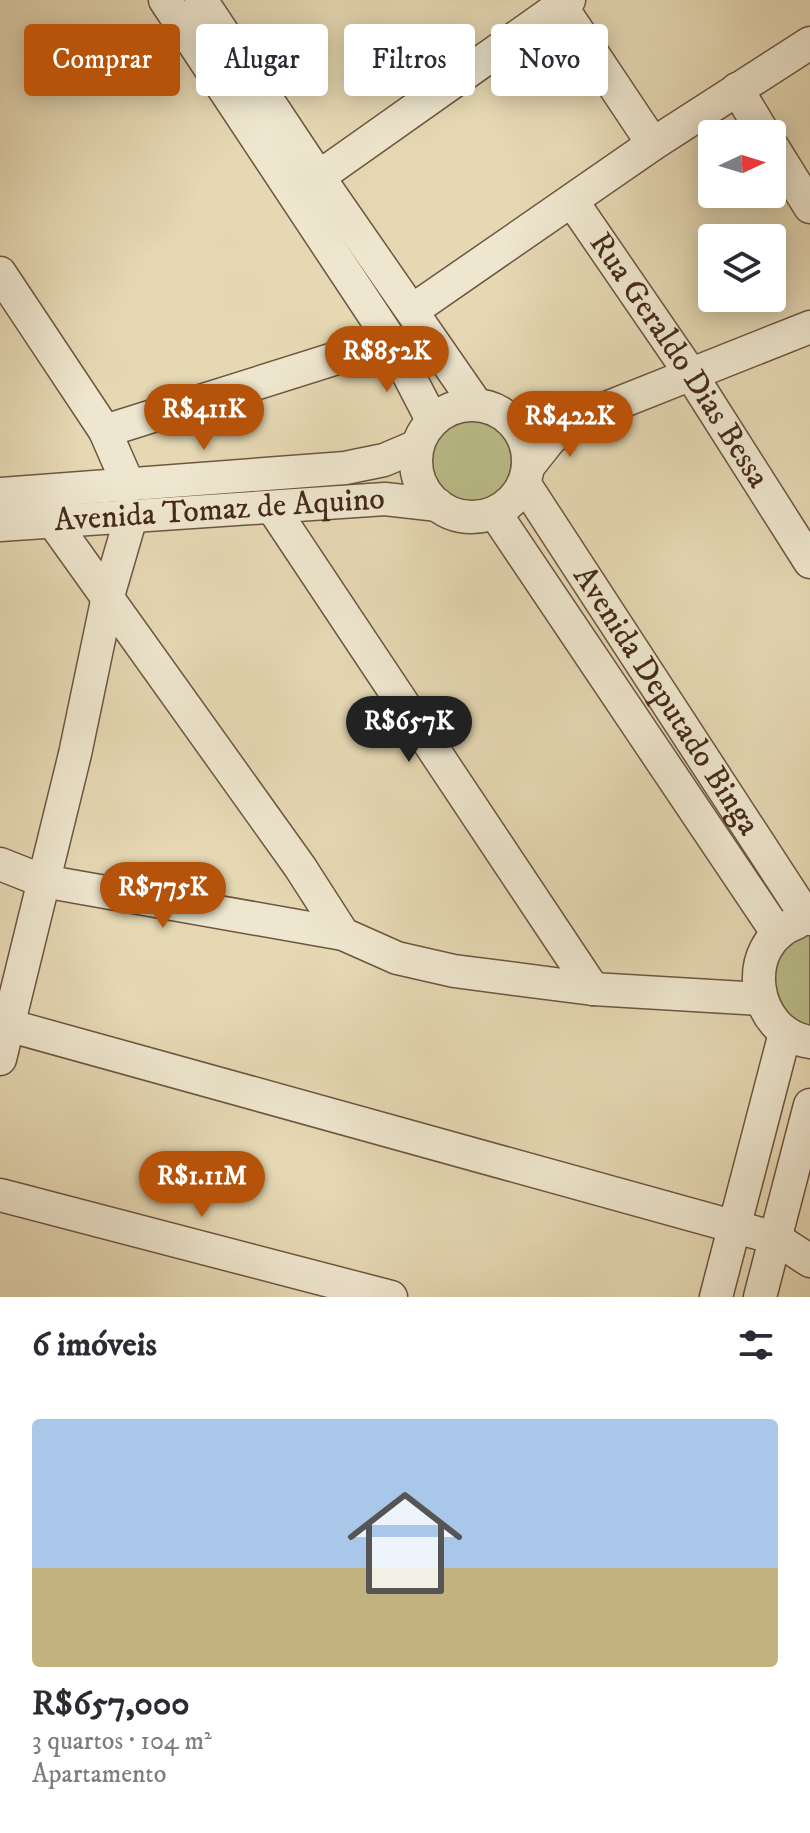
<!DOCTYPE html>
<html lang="pt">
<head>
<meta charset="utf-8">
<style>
  body { margin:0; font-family:"IM FELL DW Pica",serif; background:#f2f2f3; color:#2b2b33; height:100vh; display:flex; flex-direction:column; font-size:30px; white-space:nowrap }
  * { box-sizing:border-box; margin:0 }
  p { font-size:26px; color:#7c7c81 }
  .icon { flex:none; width:44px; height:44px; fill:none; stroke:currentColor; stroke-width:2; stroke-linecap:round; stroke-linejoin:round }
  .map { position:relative; height:1297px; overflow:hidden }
  .side { display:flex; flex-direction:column; background:#fff; flex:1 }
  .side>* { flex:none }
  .top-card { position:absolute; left:24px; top:24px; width:762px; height:72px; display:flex; gap:16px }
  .needle { width:52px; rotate:86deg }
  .fabs { position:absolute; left:698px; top:120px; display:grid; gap:16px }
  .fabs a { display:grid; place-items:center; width:88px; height:88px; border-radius:8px; background:#fff; box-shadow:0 4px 20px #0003; font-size:40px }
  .price { position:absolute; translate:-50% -68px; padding:0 18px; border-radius:28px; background:#b45309; color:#fff; font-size:26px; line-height:52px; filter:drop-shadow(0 2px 4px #0008) }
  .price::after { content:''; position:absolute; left:50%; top:48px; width:24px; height:18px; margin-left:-12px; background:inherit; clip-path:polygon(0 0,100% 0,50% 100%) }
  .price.selected { background:#222; color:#fff }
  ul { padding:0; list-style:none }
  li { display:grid; align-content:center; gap:16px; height:424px; padding:0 32px }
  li+li { border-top:2px solid #e1e1e2 }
  li span { display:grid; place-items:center; height:248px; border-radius:8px; color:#555 }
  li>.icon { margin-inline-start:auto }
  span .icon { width:144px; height:144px; fill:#fffc; stroke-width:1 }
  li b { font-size:34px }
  h2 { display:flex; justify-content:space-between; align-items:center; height:96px; padding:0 32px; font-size:34px }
  .pill { padding:0 28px; border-radius:8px; background:#fff; box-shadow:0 4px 20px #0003; font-size:28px; line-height:72px }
  .pill.selected { background:#b45309; color:#fff }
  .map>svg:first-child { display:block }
  .green { fill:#babd89; stroke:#807352; stroke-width:2 }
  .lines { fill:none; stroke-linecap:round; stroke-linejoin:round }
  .minor-casing { stroke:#6e5541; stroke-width:35 }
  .minor { stroke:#eee6ce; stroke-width:32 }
  .labels { text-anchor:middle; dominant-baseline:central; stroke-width:6; stroke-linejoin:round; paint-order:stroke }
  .street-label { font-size:32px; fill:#46291b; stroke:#eee6ce }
</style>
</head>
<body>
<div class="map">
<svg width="810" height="1297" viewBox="0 0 810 1297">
  <rect width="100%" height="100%" fill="#e5d8b3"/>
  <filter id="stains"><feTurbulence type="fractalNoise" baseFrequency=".0025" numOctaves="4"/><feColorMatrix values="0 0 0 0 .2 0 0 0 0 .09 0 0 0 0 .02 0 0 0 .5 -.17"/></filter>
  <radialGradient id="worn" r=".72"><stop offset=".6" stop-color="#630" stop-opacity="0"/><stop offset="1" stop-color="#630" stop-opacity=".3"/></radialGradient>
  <path class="green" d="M422 462a50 50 0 1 1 100 0a50 50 0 1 1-100 0Z
    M810,930V1027L788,1017L772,989L776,956L785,943Z"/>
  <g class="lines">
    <defs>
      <g id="minor">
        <path d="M165,0L391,341L432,420"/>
        <path d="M201,0L318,176L476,404"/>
        <path d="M557,0L653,144"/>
        <path d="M737,89L764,134"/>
        <path d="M772,146L810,207"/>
        <path d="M303,188L569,0"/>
        <path id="s1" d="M572,201L690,373L810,562"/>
        <path d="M0,273L105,431L129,486"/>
        <path d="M413,310L653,144L810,43"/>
        <circle cx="472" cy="461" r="56"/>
        <path d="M105,431L391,341"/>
        <path d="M528,467L551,438L581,418L810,327"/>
        <path id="s2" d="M524,483L808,919"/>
        <path d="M0,494L345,468L384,460L417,446"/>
        <path d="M272,507L593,989"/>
        <path d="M495,513L778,934"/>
        <path d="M54,523L300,867L343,934L397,958L454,971L593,989L761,999"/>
        <path id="s3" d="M0,525L385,499L438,505"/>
        <path d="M0,864L43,881L343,934"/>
        <path d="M796,923C739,944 751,1033 810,1042"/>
        <path d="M0,1023L775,1238L810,1261"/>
        <path d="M0,1059L75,754L108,596L131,517"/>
        <path d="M0,1195L391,1297"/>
        <path d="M716,1297L785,1033"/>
        <path d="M760,1297L810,1105"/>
      </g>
    </defs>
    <use href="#minor" class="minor-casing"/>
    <use href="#minor" class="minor"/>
  </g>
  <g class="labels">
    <g class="street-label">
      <text stroke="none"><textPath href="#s1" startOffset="192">Rua Geraldo Dias Bessa</textPath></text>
      <text stroke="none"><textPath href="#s3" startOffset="220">Avenida Tomaz de Aquino</textPath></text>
      <text stroke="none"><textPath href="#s2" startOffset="260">Avenida Deputado Binga</textPath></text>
    </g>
  </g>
  <rect width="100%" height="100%" filter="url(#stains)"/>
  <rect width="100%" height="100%" fill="url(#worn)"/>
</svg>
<div class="fabs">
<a><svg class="needle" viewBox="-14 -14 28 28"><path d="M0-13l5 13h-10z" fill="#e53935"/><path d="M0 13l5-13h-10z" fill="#7c7c81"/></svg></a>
<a><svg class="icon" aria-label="layers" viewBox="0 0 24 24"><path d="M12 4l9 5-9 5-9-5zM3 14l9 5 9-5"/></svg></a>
</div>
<b class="price" style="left:387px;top:394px">R$852K</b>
<b class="price" style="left:204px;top:452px">R$411K</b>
<b class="price" style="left:570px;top:459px">R$422K</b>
<b class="price selected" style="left:409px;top:764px">R$657K</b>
<b class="price" style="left:163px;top:930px">R$775K</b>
<b class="price" style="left:202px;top:1219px">R$1.11M</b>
<div class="top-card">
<a class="pill selected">Comprar</a>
<a class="pill">Alugar</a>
<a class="pill">Filtros</a>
<a class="pill">Novo</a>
</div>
</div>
<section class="side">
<h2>6 imóveis<svg class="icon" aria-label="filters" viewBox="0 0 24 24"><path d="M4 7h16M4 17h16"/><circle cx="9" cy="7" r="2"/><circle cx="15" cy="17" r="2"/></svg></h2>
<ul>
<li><span style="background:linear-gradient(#a9c7e8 60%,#c2b280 0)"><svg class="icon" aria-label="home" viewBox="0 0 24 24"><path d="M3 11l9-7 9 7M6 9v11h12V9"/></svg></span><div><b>R$657,000</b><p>3 quartos · 104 m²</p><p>Apartamento</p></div></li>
</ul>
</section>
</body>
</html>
